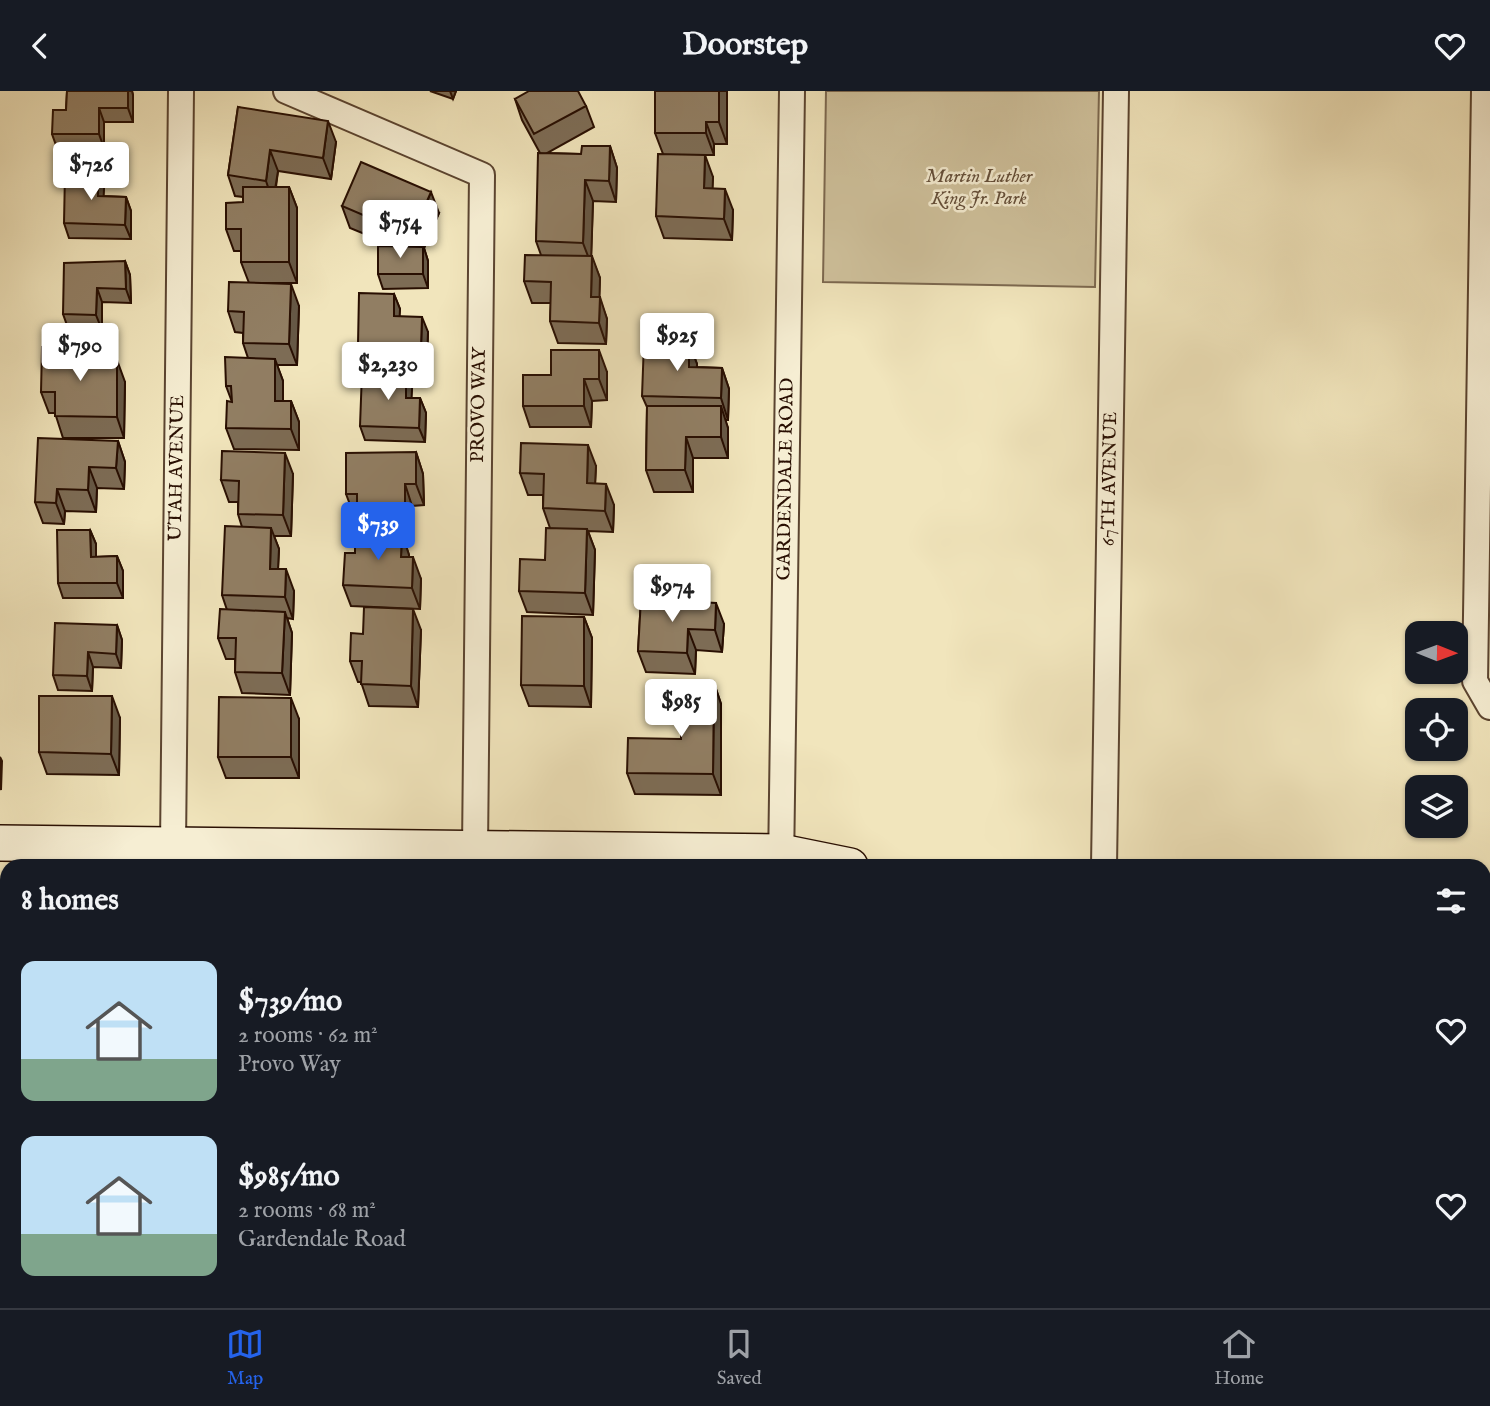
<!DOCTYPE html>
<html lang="en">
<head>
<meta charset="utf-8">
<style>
  body { margin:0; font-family:"IM FELL English",serif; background:#20242c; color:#f1f3f6; height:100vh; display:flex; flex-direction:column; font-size:26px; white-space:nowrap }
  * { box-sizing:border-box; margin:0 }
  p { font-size:23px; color:#9ea1a6 }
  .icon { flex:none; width:38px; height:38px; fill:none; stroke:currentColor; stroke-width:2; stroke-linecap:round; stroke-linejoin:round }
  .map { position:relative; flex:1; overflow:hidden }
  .details { position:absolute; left:0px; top:768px; width:1491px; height:450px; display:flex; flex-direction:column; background:#171b24; border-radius:21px 21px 0 0; box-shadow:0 2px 5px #0004 }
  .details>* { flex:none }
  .needle { width:46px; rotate:91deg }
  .fabs { position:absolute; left:1405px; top:530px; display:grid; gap:14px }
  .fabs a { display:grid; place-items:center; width:63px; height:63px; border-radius:14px; background:#171b24; box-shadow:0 2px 5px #0004; font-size:35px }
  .price { position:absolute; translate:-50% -60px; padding:0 16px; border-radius:7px; background:#fff; color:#222; font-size:23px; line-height:46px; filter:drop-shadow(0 2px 4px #0008) }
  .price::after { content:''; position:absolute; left:50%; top:42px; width:21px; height:16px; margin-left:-10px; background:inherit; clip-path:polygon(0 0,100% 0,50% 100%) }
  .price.active { background:#2563eb; color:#fff }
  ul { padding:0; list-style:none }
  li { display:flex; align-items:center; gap:21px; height:175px; padding:0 21px }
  li span { display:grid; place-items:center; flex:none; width:196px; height:140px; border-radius:14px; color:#555 }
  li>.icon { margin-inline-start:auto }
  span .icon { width:84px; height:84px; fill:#fffc; stroke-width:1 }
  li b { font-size:30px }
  h2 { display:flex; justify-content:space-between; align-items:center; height:84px; padding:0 21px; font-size:30px }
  header { display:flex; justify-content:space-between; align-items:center; height:91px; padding:0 21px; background:#171b24; font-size:32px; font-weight:700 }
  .tabs { display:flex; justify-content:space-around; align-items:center; height:98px; border-top:2px solid #363941; background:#171b24; font-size:19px; color:#9ea1a6 }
  .tabs a { display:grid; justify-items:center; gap:4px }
  .tabs .active { color:#2563eb }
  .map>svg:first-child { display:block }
  .green { fill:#cfc19c; stroke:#7c684f; stroke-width:2 }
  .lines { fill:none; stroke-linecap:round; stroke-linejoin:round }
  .street-casing { stroke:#5b4430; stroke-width:28 }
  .secondary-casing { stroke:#290f02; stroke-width:38 }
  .street { stroke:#f6eed3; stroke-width:24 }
  .secondary { stroke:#f6eed3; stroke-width:35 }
  .wall { fill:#7d6c55; stroke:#290f02; stroke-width:2 }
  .shaded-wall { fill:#665845; stroke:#290f02; stroke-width:2 }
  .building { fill:#917e63; stroke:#290f02; stroke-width:2 }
  .labels { text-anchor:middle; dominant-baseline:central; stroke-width:5; stroke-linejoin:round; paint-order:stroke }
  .park-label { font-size:19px; font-style:italic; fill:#634d38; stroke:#f6eed3 }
  .street-label { font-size:19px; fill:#290f02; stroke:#f6eed3 }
</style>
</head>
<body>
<header><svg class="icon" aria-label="back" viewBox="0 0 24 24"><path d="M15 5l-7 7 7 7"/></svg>Doorstep<svg class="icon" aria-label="heart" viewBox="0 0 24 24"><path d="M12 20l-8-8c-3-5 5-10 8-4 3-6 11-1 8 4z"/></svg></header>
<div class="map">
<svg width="1490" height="1217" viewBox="0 0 1490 1217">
  <rect width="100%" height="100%" fill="#f1e5bc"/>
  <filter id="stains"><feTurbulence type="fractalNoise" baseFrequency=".00286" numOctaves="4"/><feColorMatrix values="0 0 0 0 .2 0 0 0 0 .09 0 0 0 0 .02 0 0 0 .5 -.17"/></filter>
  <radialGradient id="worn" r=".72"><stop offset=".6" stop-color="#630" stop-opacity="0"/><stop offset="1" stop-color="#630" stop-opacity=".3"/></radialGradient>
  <path class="green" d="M826,0H1099L1095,196L823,191Z"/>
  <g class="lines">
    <defs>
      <path id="street" d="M286,0L482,84L475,757
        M1484,0L1475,590L1490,616
        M173,754L181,0
        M781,775L792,0
        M1104,775L1116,0
        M1385,1211V1217
        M163,1217V1211
        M454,1217V1211
        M776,1217V1211"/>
      <path id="secondary" d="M0,752L781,761L850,775
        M1484,934H1490"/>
    </defs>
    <use href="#street" class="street-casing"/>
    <use href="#secondary" class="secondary-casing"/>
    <use href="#street" class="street"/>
    <use href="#secondary" class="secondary"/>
  </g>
  <path class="wall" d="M67,0H132L133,4V31H104V57H57L52,43L66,19Z
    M430,0H456L453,8Z
    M727,0V53H714V64H687L713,86L712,98L733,119L732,149L664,147L656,125L663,63L655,42Z
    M515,8L586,15L594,36L547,62L581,63L610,55L617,77L616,111L593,110L591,165L600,187L599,206L607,228L606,253L558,252L550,230L551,212H532L524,190L541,164L536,150L540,62L522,29Z
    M238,16L336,51L331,88L278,80L276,96H289L297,117V192H265L299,215L297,274H277L283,290V310H291L299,331V359L234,358L226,337L232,311L226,295L248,267L243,252V242L235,241L228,220L249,192L241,171V160H234L226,138L243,111V106L235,105L228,84Z
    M104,97L103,105L126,106L131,120V148L69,147L64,132Z
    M342,115L439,122L424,157L428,170V197L383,198L378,183L394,155L350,137Z
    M125,170L130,184L131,212L102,211V239L68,237L63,223Z
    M394,203L400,218L399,225L428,241L427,270L363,268L358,253Z
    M689,252L697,273V276L722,277L729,298L728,329H725L728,337V367H693V401H654L646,379L647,316L642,305Z
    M90,257L95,269L125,291L124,347H63L55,322H49L41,301Z
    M607,281V309L592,310L591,336H530L523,315L551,284Z
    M406,282L412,297L411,307H420L426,322L425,351L365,349L360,335Z
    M118,350L125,371L124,398L97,397L96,421L65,420L64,433L43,432L35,411Z
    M416,361L423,383L424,414L412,415L413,444H402L409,464V466L421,488L420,518L351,515L343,494L355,462L364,441L358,424H354L346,403Z
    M596,375L595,393L614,414L613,441L588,440L595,459L593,524L527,521L519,500L545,469L550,437L543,417V404H528L520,382Z
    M293,383L291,445H274L279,458L278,478L294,500L293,528L287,527L292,542L290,604L242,602L235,581V568H226L218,547L227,519L222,504L242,436L238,423V411H229L221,389Z
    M90,439L96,453V466L117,465L123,480V507H63L58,492Z
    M641,508L724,533L722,561L696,559L695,583L646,581L638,560Z
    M584,526L592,547L591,616L529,615L521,594Z
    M117,534L122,549L121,577L93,576L92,600L58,599L53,584Z
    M421,539L418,616L369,615L361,591H358L350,570L363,543Z
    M714,592L721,613V704L635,703L627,682L681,648Z
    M120,627L119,684L47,683L39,661Z
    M299,628V687H226L218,666Z
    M0,806H7V870L0,869Z
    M0,1012L5,1026L0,1028Z
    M51,1211H113V1215L91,1214V1217H51Z"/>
  <path class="shaded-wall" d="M128,0H132L133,4V31L128,17Z
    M450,0H456L453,8Z
    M719,0H727V53L719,31Z
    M99,17L104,31V57L99,43Z
    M328,30L336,51L331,88L323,67Z
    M706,31L714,53V64L706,42Z
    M610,55L617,77L616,111L609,90Z
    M270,59L278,80L273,111L266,90Z
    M705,64L713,86L712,119L704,97Z
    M98,83L104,97L103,120L98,105Z
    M585,89L593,110L591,173L583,152Z
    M289,96L297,117V192L289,171Z
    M725,98L733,119L732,149L724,128Z
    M431,101L439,122L424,157L428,170V197L423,183L420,167L412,145Z
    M126,106L131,120V148L125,134Z
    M592,165L600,187L599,227L591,206Z
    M125,170L130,184L131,212L126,198Z
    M291,193L299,215L297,274L289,253Z
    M97,197L102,211V239L96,224Z
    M394,203L400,218L399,240L394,225Z
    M600,206L607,228L606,253L599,232Z
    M422,226L428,241L427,270L421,256Z
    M689,252L697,273L696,297L689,276Z
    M90,257L98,278L90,269Z
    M599,259L607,281V309L599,288Z
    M275,268L283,290V331L275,310Z
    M117,269L125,291L124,347L117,326Z
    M722,277L729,298L728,329L721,307Z
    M406,282L412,297L411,321L406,307Z
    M584,288L592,310L591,336L584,315Z
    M420,307L426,322L425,351L419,337Z
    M291,310L299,331V359L291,338Z
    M721,315L728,337V367L721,346Z
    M686,346L693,367V401L685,379Z
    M118,350L125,371L124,398L116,377Z
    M588,354L596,375L594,414L587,392Z
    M416,361L423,383L424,414L416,393Z
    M285,362L293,383L291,445L283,424Z
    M89,376L97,397L96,421L88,399Z
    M405,393L412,415L413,444L405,423Z
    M606,393L614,414L613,441L605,420Z
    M57,398L65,420L64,433L56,412Z
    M271,437L279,458L277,499L270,478Z
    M587,438L595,459L593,524L585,502Z
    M90,439L96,453V480L91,466Z
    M402,442L409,464L408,488L401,466Z
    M117,465L123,480V507L117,492Z
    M413,466L421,488L420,518L412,497Z
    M286,478L294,500L293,528L285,506Z
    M716,512L724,533L722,561L715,539Z
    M413,518L421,539L418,616L411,595Z
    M285,521L292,542L290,604L282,582Z
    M584,526L592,547L591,616L584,595Z
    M117,534L122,549L121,577L116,563Z
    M688,538L696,559L695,583L687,562Z
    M88,561L93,576L92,600L87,585Z
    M714,592L721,613V704L713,683Z
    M112,605L120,627L119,684L111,663Z
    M291,607L299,628V687L291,666Z
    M0,666L2,670L1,699L0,695Z
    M85,1211H90L91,1217H85Z
    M397,1211H406L405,1217H397Z"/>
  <path class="building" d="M67,0H128V17H99V43H52L53,19H66Z
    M529,0H578L586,15L534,43L515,8Z
    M655,0H719V31H706V42H655Z
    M238,16L328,30L323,67L270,59L266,90L228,84Z
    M582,55H610L609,90L585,89L583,152L536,150L538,62L581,63Z
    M658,63L705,64L704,97L725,98L724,128L656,125Z
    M361,71L431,101L412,145L342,115Z
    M65,82L98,83V105L126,106L125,134L64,132Z
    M243,96H289V171H241V138H226V112L243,111Z
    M378,155L423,156V183H378Z
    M525,164L592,165L591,206H600L599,232L550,230L551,191L524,190Z
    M125,170L126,198L97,197L96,224L63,223L64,172Z
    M229,191L291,193L289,253L243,252L244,221L228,220Z
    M359,202L394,203V225L422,226L421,256L358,253Z
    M644,251L689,252V276L722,277L721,307L642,305Z
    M42,256L90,257V269H117V326L55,325V301H41Z
    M551,259H599V288H584V315H523V284H551Z
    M225,266L275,268V310H291V338L226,337L227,310L232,311L231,295H226Z
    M362,281L406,282V307H420L419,337L360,335Z
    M647,315H721V346H686L685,379H646Z
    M38,347L118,350L116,377L89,376L88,399L57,398L56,412L35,411Z
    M521,352L588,354L587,392L606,393L605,420L543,417L544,383L520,382Z
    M222,360L285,362L283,424L238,423L239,390L221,389Z
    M416,361V393H405V423H357V403H346V362Z
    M225,435L271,437L270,478H286L285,506L222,504Z
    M546,437L587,438L585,502L519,500L520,468L545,469Z
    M57,439H90L91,466L117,465V492H58Z
    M355,441L402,442L401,466H413L412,497L343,494L345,462H355Z
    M641,508L716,512L715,539L688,538L687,562L638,560Z
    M364,516L413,518L411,595L361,593L362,570H350L351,542L363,543Z
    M220,518L285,521L282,582L235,581L236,547H218Z
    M522,525L584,526V595L521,594Z
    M55,532L117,534L116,563L88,561L87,585L53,584Z
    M682,591L714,592L713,683L627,682L628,647L681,648Z
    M39,605H112L111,663L39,661Z
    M219,606L291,607V666H218Z
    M0,806H7V856L0,855Z
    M51,1211H85V1217H51Z
    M359,1211H397V1217L358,1215Z"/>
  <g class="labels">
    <g class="park-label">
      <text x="979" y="86">Martin Luther<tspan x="979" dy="22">King Jr. Park</tspan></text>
    </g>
    <g class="street-label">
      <text transform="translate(479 314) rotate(-89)">PROVO WAY</text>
      <text transform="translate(177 377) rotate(-89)">UTAH AVENUE</text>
      <text transform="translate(786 388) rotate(-89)">GARDENDALE ROAD</text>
      <text transform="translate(1110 388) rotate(-89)">67TH AVENUE</text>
    </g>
  </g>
  <rect width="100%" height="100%" filter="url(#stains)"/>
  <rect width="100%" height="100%" fill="url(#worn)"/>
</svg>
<div class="fabs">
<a><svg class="needle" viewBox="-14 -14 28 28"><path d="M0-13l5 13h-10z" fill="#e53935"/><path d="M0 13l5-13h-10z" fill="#9ea1a6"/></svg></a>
<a><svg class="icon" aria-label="locate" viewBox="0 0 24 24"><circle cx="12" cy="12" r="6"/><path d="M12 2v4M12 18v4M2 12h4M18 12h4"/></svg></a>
<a><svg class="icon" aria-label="layers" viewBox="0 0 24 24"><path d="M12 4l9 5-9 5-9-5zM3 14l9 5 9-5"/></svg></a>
</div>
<b class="price" style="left:91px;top:111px">$726</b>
<b class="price" style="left:400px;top:169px">$754</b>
<b class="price" style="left:677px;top:282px">$925</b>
<b class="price" style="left:80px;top:292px">$790</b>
<b class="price" style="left:388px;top:311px">$2,230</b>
<b class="price active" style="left:378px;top:471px">$739</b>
<b class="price" style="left:672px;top:533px">$974</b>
<b class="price" style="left:681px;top:648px">$985</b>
<section class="details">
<h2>8 homes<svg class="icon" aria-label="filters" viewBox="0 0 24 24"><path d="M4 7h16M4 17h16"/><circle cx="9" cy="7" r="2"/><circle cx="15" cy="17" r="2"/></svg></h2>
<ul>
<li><span style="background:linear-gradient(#bfe0f5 70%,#7fa58c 0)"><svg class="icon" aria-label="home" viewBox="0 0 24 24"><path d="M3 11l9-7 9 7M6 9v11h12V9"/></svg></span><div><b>$739/mo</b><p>2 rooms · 62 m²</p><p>Provo Way</p></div><svg class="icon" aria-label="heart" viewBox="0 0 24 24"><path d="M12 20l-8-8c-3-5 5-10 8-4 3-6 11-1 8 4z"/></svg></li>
<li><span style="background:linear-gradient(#bfe0f5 70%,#7fa58c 0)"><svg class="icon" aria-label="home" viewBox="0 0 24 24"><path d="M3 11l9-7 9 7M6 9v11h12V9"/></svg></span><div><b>$985/mo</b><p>2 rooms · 68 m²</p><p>Gardendale Road</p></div><svg class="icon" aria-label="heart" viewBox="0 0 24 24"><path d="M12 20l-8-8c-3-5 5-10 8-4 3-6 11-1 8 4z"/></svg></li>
</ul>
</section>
</div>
<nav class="tabs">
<a class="active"><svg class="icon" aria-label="map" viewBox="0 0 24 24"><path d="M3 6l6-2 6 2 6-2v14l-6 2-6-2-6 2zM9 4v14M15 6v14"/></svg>Map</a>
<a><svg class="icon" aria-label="saved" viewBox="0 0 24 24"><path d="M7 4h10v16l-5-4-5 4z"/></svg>Saved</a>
<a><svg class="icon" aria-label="home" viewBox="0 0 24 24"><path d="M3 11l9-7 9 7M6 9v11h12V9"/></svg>Home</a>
</nav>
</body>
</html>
